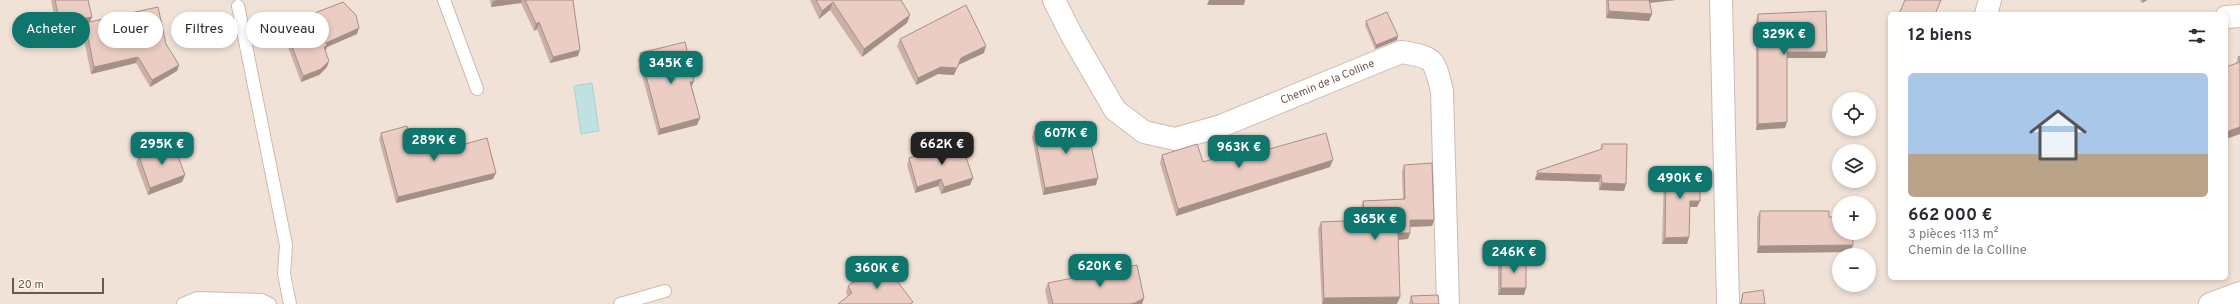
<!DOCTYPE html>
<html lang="fr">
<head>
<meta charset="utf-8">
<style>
  body { margin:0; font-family:Overpass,sans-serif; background:#f2f2f3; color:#2b2b33; height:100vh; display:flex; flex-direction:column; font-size:15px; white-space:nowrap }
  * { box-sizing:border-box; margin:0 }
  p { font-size:13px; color:#7c7c81 }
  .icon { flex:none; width:22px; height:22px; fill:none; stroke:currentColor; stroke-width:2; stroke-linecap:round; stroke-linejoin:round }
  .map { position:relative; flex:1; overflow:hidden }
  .drawer { position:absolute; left:1888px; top:12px; width:340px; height:268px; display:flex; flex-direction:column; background:#fff; border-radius:6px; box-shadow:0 2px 6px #0003 }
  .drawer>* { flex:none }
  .guide { position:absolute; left:12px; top:12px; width:380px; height:36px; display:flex; gap:8px }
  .tools { position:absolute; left:1832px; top:92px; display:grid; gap:8px }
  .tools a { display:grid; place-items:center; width:44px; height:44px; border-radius:50%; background:#fff; box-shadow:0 2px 6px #0003; font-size:20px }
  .scale { position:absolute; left:12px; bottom:10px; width:92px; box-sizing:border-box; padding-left:4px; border:2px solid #71564f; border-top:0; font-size:11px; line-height:14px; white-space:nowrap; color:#71564f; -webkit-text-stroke:3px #fdf5ee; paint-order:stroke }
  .price { position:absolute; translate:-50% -34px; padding:0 9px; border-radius:8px; background:#0f766e; color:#fff; font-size:13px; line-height:26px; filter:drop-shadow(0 1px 2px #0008) }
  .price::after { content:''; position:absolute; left:50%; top:24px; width:12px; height:9px; margin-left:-6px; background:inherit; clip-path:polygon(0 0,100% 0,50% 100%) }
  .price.on { background:#222; color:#fff }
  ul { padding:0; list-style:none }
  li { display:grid; align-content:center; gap:8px; height:212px; padding:0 20px }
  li+li { border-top:1px solid #e1e1e2 }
  li span { display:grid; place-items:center; height:124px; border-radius:6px; color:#555 }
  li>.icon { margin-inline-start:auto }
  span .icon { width:72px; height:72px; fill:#fffc; stroke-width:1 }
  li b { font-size:17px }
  h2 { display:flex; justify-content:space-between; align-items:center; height:48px; padding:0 20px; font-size:17px }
  .tag { padding:0 14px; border-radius:18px; background:#fff; box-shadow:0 2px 6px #0003; font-size:14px; line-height:36px }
  .tag.on { background:#0f766e; color:#fff }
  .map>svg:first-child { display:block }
  .residential { fill:#f1e2d7; fill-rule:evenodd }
  .water { fill:#bfe1e1; stroke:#a6d1d2 }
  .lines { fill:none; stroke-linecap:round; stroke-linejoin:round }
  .service-casing { stroke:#cdbab2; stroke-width:14 }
  .minor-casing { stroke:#cdbab2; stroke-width:24 }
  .service { stroke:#fff; stroke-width:12 }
  .minor { stroke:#fff; stroke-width:22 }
  .wall { fill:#cbb0a8 }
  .shaded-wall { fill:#a59088 }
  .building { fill:#eccdc3; stroke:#a59088 }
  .labels { text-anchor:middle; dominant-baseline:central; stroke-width:3.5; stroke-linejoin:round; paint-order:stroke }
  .street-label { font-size:11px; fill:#71564f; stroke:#fdf5ee }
</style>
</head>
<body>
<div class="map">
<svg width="2240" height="304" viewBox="0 0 2240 304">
  <rect width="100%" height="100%" fill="#faf1e8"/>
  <path class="residential" d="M0,0H2240V304H0ZM1890,14H2226V278H1890ZM1839,99H1869V129H1839ZM1839,151H1869V181H1839ZM1839,203H1869V233H1839ZM1839,255H1869V285H1839Z"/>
  <path class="water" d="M592,83L599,131L581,134L574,86Z"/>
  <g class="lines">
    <defs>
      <path id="service" d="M444,0L477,89
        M238,6L286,245L284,274L290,304
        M183,304L197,298L262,300L270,304
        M620,304L665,291"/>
      <g id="minor">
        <path id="s1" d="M1054,0L1071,34L1115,110L1144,132L1175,139L1221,126L1401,52C1435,57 1434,59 1442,91L1448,304"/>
        <path d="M1721,0L1728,304"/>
        <path d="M1986,14L1990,0"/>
        <path d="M2226,17L2240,16"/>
        <path d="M2210,304L2240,293"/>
      </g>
    </defs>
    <use href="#service" class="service-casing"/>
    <use href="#minor" class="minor-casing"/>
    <use href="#service" class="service"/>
    <use href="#minor" class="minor"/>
  </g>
  <path class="wall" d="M51,0H88L92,17L89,22L166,44L179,65L177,71L150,87L136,63L91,74L82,30L84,25L57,30Z
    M490,0H573L578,56L550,63L537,29L534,31L521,3L491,7Z
    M810,0H901L910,15L907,23L862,57L830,10L819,19Z
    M1606,0H1676L1650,3L1652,14L1649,21L1606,18Z
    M2140,0H2147L2142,3Z
    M1758,14L1825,58H1787L1785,128L1756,130V20Z
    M1366,21L1397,40L1375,49L1365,25Z
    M284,25L357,34L327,47L325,52L327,67L319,75L301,82L282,31Z
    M900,39L984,53L958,65L954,75L938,74L916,85L897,46Z
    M640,53L692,87L700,118L697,125L658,135L638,60Z
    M2240,56V134L2226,139L2236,64L2238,57Z
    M1034,131L1096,185L1043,195L1032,137Z
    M381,133L413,147L458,146L493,179L396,203L379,139Z
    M1602,144L1626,184L1624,191L1599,190V182L1535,180V178L1537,171L1600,150Z
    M1162,155L1203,162L1330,167L1176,216L1160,163Z
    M139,156L185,175L182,182L148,195L136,163Z
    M909,158L973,178L970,185L941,194L938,186L915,193L907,165Z
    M1404,165L1434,220L1432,226L1410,227V233L1408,239L1398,240L1397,304H1322L1318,229L1321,222L1362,220L1361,208L1363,201L1403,199L1402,172Z
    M1666,169L1700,201L1697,207H1690L1689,237L1687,244H1662L1664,175Z
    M1760,211L1829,217L1853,245L1850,252L1757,253V218Z
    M1501,259L1524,295H1498V266Z
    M879,273L913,302L912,304H838L848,297L846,292L848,286Z
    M1048,283L1144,298L1142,304H1048L1045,290Z
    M1743,293L1765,304H1740Z
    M1411,296L1439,304H1409V303Z"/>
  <path class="shaded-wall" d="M498,0H522L521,3L491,7L493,1Z
    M1209,0H1245L1244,5H1207Z
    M1647,0H1676L1646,3Z
    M2143,0H2147L2142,3Z
    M833,2L830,10L819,19L822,11Z
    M1609,11L1652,14L1649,21L1606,18Z
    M910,15L907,23L862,57L864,49Z
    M92,17L89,24L85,23L84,25L57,30L60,23Z
    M539,22L537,29L534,31L536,24Z
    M359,28L357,34L327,47L325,52L321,53L326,43Z
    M1398,36L1397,40L1375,49L1376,45Z
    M986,46L984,53L958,65L961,58Z
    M580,50L578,56L550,63L553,57Z
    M1787,52H1827L1825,58H1785Z
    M138,57L136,63L91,74L94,67Z
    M329,61L327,67L319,75L301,82L303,76Z
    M179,65L177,71L150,87L152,80Z
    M941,67L957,68L954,75L938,74L916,85L918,78Z
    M694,81L691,88L690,82Z
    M700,118L697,125L658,135L660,129Z
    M1787,122L1785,128L1756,130L1758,124Z
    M2240,127V134L2226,139V132Z
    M1333,160L1330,167L1176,216L1178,209Z
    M496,173L493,179L396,203L398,197Z
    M1538,173L1601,175L1599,182L1535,180Z
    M185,175L182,182L148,195L150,188Z
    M973,178L970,185L941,194L944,187Z
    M1098,178L1096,185L1043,195L1045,188Z
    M941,179L938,186L915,193L917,187Z
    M1602,183L1626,184L1624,191L1599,190Z
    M1690,201H1700L1697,207H1688Z
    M1410,220H1434L1432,226L1407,227Z
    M1398,233H1410L1408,239L1395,240Z
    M1689,237L1687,244H1662L1665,238Z
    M1853,245L1850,252L1757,253L1759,246Z
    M1501,288H1526L1524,295H1498Z
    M1400,297L1397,304H1322L1324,298Z
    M1144,298L1142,304H1130Z"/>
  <path class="building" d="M55,0H88L92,17L60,23Z
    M525,0H573L580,50L553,57L539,22L536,24Z
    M816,0H901L910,15L864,49L833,2L822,11Z
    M1608,0H1649L1652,14L1609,11Z
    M1905,0H1941L1935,14H1899Z
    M343,2L356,15L359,28L326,43L327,46L324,47L329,61L321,69L303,76L284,25Z
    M966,5L986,46L961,58L957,68L941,67L918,78L900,39Z
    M158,7L166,44L179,65L152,80L138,57L94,67L85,23Z
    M1826,11L1827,52H1787V122L1758,124V14Z
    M1387,12L1398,36L1376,45L1366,21Z
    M685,42L694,81L690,82L700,118L660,129L640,53Z
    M2240,56V127L2226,132V67L2240,62L2238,57Z
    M1086,121L1098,178L1045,188L1034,131Z
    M407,126L413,147L456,136L458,146L487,138L496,173L398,197L381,133Z
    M1326,133L1333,160L1178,209L1162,155L1197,144L1203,162L1239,151L1241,157Z
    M961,142L973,178L944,187L941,179L917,187L909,158Z
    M173,143L185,175L150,188L139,156Z
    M1602,144H1627L1626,184L1602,183L1601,175L1538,173L1537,171L1602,149Z
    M1432,163L1434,220H1410V233H1398L1400,297L1324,298L1321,222L1365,220L1363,201L1405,199L1404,165Z
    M1666,169H1700V201H1690L1689,237L1665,238Z
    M1760,211H1829V217H1839V233H1853V245L1759,246Z
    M1501,259H1526V288H1501Z
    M1137,265L1144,298L1135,303L1130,304H1053L1048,283Z
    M874,267L879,273L887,268L913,302L910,304H838L852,293L848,286Z
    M1763,290L1765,304H1741L1743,293Z
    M1438,295L1439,304H1413L1411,296Z"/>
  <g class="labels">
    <g class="street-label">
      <text stroke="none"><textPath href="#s1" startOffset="357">Chemin de la Colline</textPath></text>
    </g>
  </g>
</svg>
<div class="tools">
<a><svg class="icon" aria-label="locate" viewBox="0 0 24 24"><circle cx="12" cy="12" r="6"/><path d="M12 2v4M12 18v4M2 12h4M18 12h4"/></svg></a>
<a><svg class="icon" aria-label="layers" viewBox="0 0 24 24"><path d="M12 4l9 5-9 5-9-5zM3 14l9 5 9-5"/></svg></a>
<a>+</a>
<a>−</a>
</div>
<div class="scale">20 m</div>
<b class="price" style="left:1784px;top:56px">329K €</b>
<b class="price" style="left:671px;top:85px">345K €</b>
<b class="price" style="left:1066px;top:155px">607K €</b>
<b class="price" style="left:434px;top:162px">289K €</b>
<b class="price" style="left:162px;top:166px">295K €</b>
<b class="price on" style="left:942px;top:166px">662K €</b>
<b class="price" style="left:1239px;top:169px">963K €</b>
<b class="price" style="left:1680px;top:200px">490K €</b>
<b class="price" style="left:1375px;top:241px">365K €</b>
<b class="price" style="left:1514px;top:274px">246K €</b>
<b class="price" style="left:1100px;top:288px">620K €</b>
<b class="price" style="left:877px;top:290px">360K €</b>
<div class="guide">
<a class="tag on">Acheter</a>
<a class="tag">Louer</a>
<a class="tag">Filtres</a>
<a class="tag">Nouveau</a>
</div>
<section class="drawer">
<h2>12 biens<svg class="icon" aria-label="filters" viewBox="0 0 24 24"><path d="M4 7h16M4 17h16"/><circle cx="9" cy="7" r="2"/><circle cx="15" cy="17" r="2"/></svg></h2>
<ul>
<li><span style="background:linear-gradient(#a9c7e8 65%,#b9a48a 0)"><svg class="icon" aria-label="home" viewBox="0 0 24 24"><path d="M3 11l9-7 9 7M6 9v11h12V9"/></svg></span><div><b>662 000 €</b><p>3 pièces · 113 m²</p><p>Chemin de la Colline</p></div></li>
</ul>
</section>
</div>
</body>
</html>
